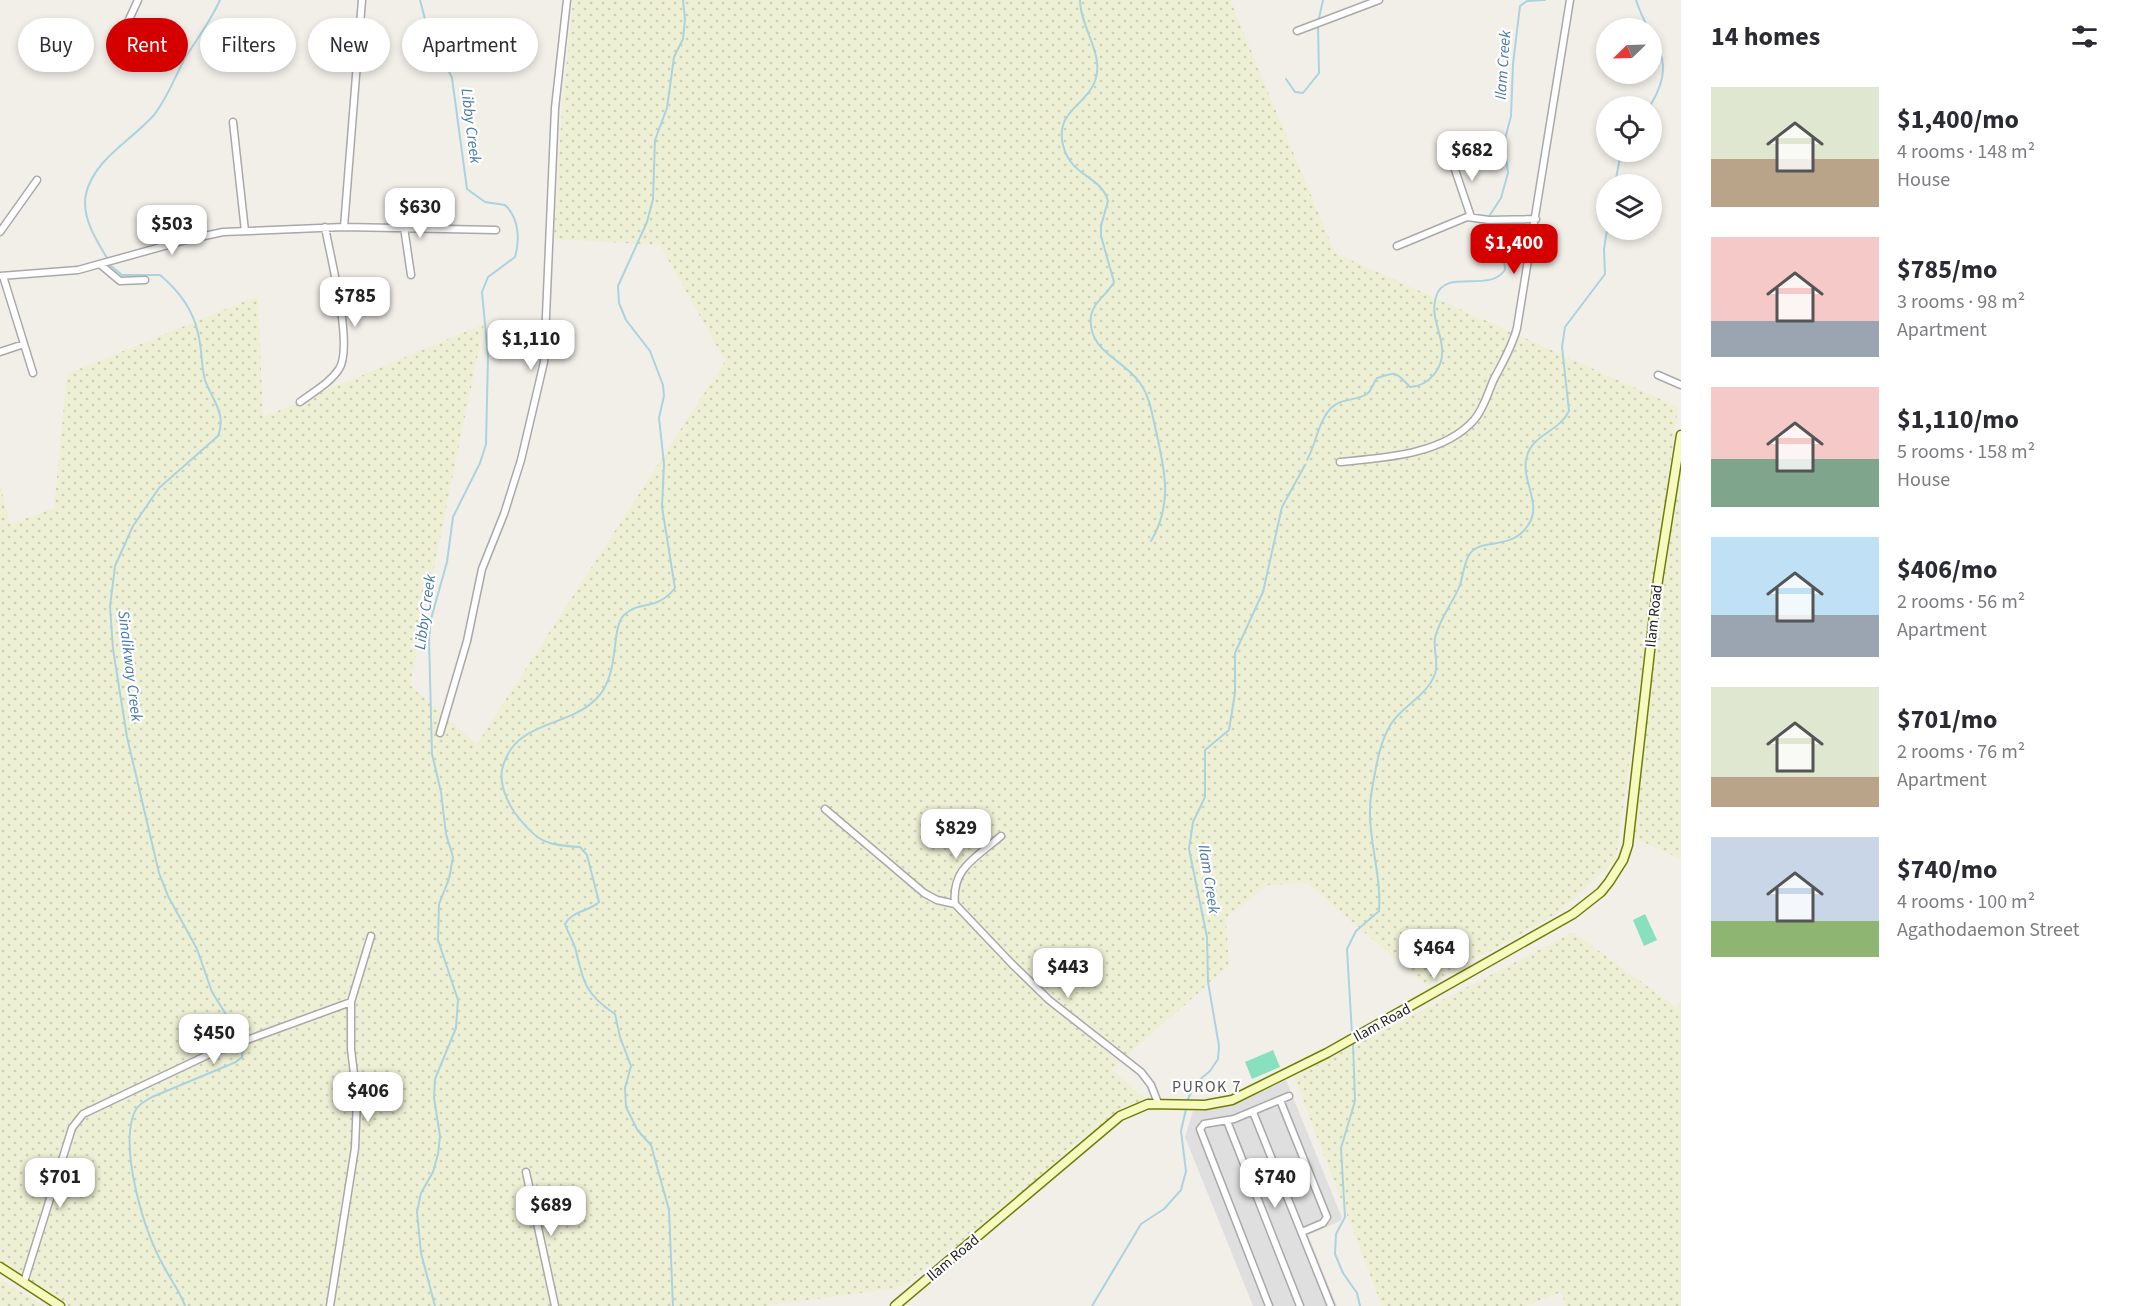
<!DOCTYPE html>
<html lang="en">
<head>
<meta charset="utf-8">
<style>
  body { margin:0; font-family:"Source Sans 3",sans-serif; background:#f7f7f7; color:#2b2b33; height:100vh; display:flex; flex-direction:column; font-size:22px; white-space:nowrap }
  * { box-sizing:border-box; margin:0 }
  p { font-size:20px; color:#7c7c81 }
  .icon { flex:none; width:33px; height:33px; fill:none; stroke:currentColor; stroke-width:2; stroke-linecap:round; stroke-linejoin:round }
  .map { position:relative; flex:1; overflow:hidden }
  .side { display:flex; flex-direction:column; background:#fff; width:450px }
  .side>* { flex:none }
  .banner { position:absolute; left:18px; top:18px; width:570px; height:54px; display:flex; gap:12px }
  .needle { width:39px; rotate:247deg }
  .tools { position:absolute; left:1596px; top:18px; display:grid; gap:12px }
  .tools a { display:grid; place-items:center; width:66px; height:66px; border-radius:50%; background:#fff; box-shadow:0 3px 9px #0003; font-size:30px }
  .price { position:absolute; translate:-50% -51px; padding:0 14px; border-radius:12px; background:#fff; color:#222; font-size:20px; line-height:39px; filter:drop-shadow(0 2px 3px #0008) }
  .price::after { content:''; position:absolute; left:50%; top:36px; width:18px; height:14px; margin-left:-9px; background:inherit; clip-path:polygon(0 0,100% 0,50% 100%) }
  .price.on { background:#d40000; color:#fff }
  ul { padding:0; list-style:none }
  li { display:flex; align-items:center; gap:18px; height:150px; padding:0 30px }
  li span { display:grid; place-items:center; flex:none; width:168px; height:120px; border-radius:0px; color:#555 }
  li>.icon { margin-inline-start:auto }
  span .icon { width:72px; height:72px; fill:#fffc; stroke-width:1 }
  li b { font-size:26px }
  h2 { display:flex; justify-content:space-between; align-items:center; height:72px; padding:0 30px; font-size:26px }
  .chip { padding:0 21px; border-radius:27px; background:#fff; box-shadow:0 3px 9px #0003; font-size:21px; line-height:54px }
  .chip.on { background:#d40000; color:#fff }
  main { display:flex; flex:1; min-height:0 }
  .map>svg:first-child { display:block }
  .residential { fill:#e0dfdf }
  .farmland { fill:url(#farmland-dots) }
  .pitch { fill:#88e0be }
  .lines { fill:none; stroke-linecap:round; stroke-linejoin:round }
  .stream { stroke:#aad3df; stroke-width:2 }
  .street-casing { stroke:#a9a9a9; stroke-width:9 }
  .secondary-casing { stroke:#707d05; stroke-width:11 }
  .street { stroke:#fff; stroke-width:6 }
  .secondary { stroke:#f7fabf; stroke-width:8 }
  .labels { text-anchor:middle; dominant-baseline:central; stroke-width:4.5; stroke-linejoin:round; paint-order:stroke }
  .street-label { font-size:15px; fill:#222; stroke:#fff }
  .water-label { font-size:16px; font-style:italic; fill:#4a7aab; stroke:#fff }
  .neighbourhood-label { font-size:16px; letter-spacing:1.5px; fill:#555; stroke:#fff }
</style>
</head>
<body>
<main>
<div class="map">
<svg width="1681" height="1306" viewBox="0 0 1681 1306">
  <defs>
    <pattern id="farmland-dots" width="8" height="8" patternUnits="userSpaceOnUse" patternTransform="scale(1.5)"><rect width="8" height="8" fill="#eef0d5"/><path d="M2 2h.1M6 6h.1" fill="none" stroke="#ccceb7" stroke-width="1.8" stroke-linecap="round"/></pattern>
  </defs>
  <rect width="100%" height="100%" fill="#f2efe9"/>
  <path class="residential" d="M1286,1080L1342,1218L1340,1221L1308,1235L1337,1306H1253L1185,1137L1193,1111L1217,1108L1237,1102Z"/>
  <path class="farmland" d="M573,0H1230L1335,253L1678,407L1616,860L1560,912L1427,986L1307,883L1268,885L1226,918L1229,966L1112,1069L1147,1100L1078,1141L985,1232L930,1265L899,1288L763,1306H69L0,1261V484L10,524L54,508L67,374L258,296L263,417L484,324L410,685L477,744L725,361L660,245L554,239L562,109Z
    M1681,438V859L1628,835L1673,456Z
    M1573,932L1677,1008L1681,1000V1306H1566L1561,1292L1526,1306H1382L1294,1077Z
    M0,1279L44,1306H0Z"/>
  <path class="pitch" d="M1645,914L1657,940L1644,946L1633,920Z
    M1273,1050L1280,1067L1252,1079L1245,1062Z"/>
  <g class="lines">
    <path class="stream" d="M420,0L425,19L452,78L467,189L485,202L505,205C519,218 520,240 515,257L488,277L482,292L488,356L486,444L480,463L453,517L447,562L431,619L429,639L432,754L441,792L446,834L453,857L449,879L439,904L438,940L458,1000L456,1028L435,1079L434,1098L440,1136L438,1154L433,1172L421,1193L417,1212L421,1253L435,1306
      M1080,0C1080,27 1105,55 1095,81C1086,106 1055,111 1063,145C1071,178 1101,175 1108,201L1101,226V236L1114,282C1108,294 1093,302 1091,316C1087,352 1124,359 1140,383C1150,397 1152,414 1156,431C1165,471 1173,504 1151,541
      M1636,0C1649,43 1681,56 1650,106
      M1319,18L1323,0
      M1286,79L1295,92L1303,93L1319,73L1318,27
      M1615,184L1621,152
      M1488,218L1501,198L1508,173L1504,143L1511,116L1513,64L1520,6L1527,1L1545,0
      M107,258C96,240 81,216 86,194C94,159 132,140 154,115C169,96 175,75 187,55C199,36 211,20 220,0
      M110,265L122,275H160C178,290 193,310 198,333C202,348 201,365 205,380C212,400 227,414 218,436L159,488L133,526L115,566L110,607L113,649L127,737L159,873L168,896L197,949L212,992L240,1037
      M1307,460C1316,444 1318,422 1331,408C1341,398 1356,401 1367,394C1372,390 1373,383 1377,378C1399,371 1395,372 1410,387C1429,386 1444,368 1442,348C1441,331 1430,315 1436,297C1445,267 1488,294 1505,270L1504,259L1484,234L1487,221
      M1352,1034L1347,949L1356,931L1379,911C1382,870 1364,830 1372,789C1376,768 1379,743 1391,724C1403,705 1426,697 1435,674C1439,663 1433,650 1435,638C1439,619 1453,603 1460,585C1463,575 1464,564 1469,555C1480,536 1513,553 1530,522C1541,502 1520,478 1527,456C1532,435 1560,431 1569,411L1562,347L1565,327L1605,274L1604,249L1607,230
      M1353,1043L1355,1101L1341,1148L1345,1217L1336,1234L1335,1254L1343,1273L1357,1293L1360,1306
      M1188,1099L1196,1083L1210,1071L1218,1059L1219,1046L1208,982L1207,937L1189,849L1193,822L1205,797V750L1229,730L1235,693V653L1263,592L1282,507L1305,465
      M185,1306C180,1291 170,1279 163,1265C144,1231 121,1154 133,1116C136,1106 143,1102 152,1097L236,1062L242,1057L243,1045
      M673,1306L669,1210L651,1145L638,1131L626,1107L625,1088L631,1066L620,1037L615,1014C586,995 583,982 576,951C574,942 568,933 565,924C573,910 589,912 599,902L587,855L580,847C545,845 537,842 515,813C506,800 498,781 503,766C516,720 568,728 596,699C621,675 610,629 624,615C639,600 656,612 675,588L662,507L664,464L659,418L664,396L663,385L650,351L626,320L619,303L618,286L647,222L653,199L655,140L667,108L674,57L683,39L685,19L683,0
      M1092,1306L1141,1224L1164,1209L1181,1190L1186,1171L1181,1131L1186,1109"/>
    <defs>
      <path id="street" d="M126,26L138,0
        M1297,31L1379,0
        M233,122L245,231
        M1450,155L1471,217
        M344,227L362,0
        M404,227L411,275
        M0,232L37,180
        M1397,246L1467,217L1489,220L1536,219
        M101,265L120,281L145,280
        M0,276L78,270L186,240L223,232L344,227L496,230
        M3,276L33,373
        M0,352L24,344
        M1658,375L1681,385
        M300,402C313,392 330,383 339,369C354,347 330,256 325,227
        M1340,462C1383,458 1443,455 1474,420C1484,409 1488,392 1494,379C1503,362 1512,347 1517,328L1570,0
        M440,733L467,641L482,569L504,514L521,460L544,362L555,108L567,0
        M825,809L924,893L937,900L955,904
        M1001,836C977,857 951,868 955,904L1012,964L1049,1000L1141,1072L1151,1085L1158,1103
        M1280,1100L1327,1217L1323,1223L1302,1232
        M1253,1112L1331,1306
        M1227,1121L1300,1306
        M526,1172L555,1306
        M24,1282L72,1128L83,1114L214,1052L351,1002
        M330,1306L355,1148L357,1099L351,1049V1002L371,936
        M1269,1306L1200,1129L1204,1124L1234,1119L1289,1096"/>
      <path id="secondary" d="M0,1267L60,1306
        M895,1306L1120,1116L1148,1104L1205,1105L1232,1100L1327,1053L1573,914L1601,892L1609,882L1623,860L1628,845L1658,580L1681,435"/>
    </defs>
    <use href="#street" class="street-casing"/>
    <use href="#secondary" class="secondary-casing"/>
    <use href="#street" class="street"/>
    <use href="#secondary" class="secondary"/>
  </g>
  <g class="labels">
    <g class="street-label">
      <text transform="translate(1654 616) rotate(-84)">Ilam Road</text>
      <text transform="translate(1382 1023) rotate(-29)">Ilam Road</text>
      <text transform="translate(953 1258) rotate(-40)">Ilam Road</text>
    </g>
    <g class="water-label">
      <text transform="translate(1503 65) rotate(-86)">Ilam Creek</text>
      <text transform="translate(471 126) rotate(83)">Libby Creek</text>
      <text transform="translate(425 612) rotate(-82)">Libby Creek</text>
      <text transform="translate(130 666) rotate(83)">Sinalikway Creek</text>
      <text transform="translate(1209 879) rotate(81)">Ilam Creek</text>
    </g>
    <g class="neighbourhood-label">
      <text x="1207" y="1087">PUROK 7</text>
    </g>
  </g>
</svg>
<div class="tools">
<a><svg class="needle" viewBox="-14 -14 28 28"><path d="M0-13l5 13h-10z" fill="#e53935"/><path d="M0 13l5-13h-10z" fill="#7c7c81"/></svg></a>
<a><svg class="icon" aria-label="locate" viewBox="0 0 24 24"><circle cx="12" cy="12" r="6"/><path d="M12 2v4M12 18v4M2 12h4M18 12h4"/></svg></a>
<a><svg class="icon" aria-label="layers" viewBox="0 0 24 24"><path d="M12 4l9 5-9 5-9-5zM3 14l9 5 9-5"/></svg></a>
</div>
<b class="price" style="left:1472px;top:182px">$682</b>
<b class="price" style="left:420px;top:239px">$630</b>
<b class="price" style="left:172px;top:256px">$503</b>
<b class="price on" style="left:1514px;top:275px">$1,400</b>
<b class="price" style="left:355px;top:328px">$785</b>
<b class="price" style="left:531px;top:371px">$1,110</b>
<b class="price" style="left:956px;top:860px">$829</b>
<b class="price" style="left:1434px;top:980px">$464</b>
<b class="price" style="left:1068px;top:999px">$443</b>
<b class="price" style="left:214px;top:1065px">$450</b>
<b class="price" style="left:368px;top:1123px">$406</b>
<b class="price" style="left:60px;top:1209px">$701</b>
<b class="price" style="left:1275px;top:1209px">$740</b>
<b class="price" style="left:551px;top:1237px">$689</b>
<div class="banner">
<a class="chip">Buy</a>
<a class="chip on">Rent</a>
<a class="chip">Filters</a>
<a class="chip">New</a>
<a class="chip">Apartment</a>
</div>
</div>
<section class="side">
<h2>14 homes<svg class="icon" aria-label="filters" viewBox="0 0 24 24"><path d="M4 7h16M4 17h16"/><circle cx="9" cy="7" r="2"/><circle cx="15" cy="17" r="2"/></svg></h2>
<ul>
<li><span style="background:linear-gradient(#dfe7d0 60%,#b9a48a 0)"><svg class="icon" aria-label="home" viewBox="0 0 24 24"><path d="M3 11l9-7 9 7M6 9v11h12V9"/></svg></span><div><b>$1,400/mo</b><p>4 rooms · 148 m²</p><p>House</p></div></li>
<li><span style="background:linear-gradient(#f6c9c9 70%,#9aa5b1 0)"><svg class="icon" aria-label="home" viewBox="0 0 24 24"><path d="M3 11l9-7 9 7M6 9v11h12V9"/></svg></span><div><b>$785/mo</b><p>3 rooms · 98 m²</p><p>Apartment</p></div></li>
<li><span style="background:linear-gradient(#f6c9c9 60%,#7fa58c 0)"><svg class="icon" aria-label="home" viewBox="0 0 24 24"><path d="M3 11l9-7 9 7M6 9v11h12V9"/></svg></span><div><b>$1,110/mo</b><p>5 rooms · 158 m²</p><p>House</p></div></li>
<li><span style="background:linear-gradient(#bfe0f5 65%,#9aa5b1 0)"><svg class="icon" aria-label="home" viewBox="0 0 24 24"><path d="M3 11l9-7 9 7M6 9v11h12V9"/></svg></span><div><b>$406/mo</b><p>2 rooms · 56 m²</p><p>Apartment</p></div></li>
<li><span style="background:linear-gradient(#dfe7d0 75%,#b9a48a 0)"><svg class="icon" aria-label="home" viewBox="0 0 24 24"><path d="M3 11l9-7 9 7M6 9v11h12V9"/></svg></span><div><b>$701/mo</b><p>2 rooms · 76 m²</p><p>Apartment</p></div></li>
<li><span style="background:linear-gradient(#c9d6e8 70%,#8fb573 0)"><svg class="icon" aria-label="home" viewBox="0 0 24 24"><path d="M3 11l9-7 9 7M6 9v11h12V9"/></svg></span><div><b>$740/mo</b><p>4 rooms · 100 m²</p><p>Agathodaemon Street</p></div></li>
</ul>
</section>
</main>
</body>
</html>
